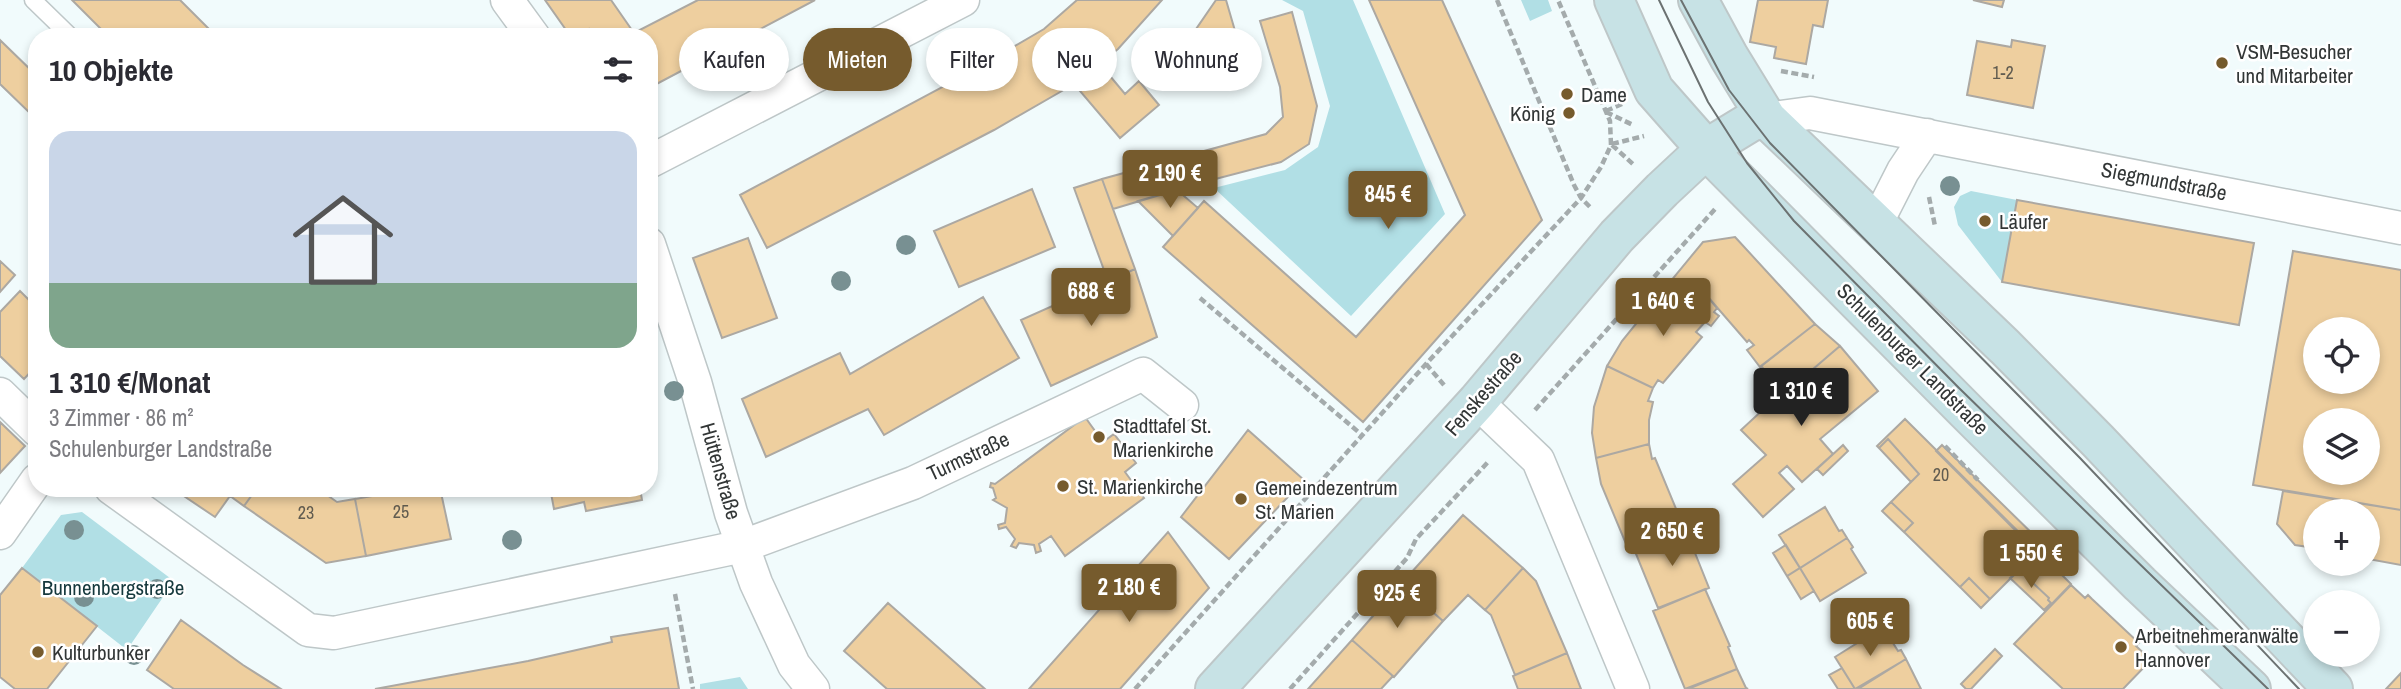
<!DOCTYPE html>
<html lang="de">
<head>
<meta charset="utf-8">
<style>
  body { margin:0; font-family:"Archivo Narrow",sans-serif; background:#f2f2f3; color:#2b2b33; height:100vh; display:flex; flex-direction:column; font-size:26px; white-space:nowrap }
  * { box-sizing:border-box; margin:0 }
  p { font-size:23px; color:#7c7c81 }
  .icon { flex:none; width:38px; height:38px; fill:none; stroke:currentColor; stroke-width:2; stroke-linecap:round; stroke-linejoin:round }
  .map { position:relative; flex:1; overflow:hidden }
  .panel { position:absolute; left:28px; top:28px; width:630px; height:469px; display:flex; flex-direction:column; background:#fff; border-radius:28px; box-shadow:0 4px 10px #0003 }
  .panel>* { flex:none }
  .banner { position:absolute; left:679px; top:28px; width:665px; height:63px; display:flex; gap:14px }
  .tools { position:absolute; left:2303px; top:317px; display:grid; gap:14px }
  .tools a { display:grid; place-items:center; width:77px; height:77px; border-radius:50%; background:#fff; box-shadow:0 4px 10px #0003; font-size:35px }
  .price { position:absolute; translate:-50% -60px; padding:0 16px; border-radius:7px; background:#765b2d; color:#fff; font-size:23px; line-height:46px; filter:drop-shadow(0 2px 4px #0008) }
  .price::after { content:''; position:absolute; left:50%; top:42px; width:21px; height:16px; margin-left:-10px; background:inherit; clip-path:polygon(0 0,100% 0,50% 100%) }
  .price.on { background:#222; color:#fff }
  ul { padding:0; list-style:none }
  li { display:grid; align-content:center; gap:14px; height:371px; padding:0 21px }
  li span { display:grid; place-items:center; height:217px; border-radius:21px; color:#555 }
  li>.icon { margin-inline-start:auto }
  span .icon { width:126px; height:126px; fill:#fffc; stroke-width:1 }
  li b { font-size:30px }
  h2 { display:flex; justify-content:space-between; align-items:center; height:84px; padding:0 21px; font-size:30px }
  .pill { padding:0 24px; border-radius:32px; background:#fff; box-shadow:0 4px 10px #0003; font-size:24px; line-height:63px }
  .pill.on { background:#765b2d; color:#fff }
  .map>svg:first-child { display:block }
  .green { fill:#b1dfe5 }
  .building { fill:#eecf9f; stroke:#aca8a2; stroke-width:2; fill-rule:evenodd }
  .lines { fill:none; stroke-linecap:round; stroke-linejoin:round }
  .lane-casing { stroke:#bec7c8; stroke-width:19 }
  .street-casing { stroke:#bec7c8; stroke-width:35 }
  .secondary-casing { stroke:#bec7c8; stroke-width:42 }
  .path { stroke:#a4abac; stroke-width:4.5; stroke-dasharray:7 3.5; stroke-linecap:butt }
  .lane { stroke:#fff; stroke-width:16 }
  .street { stroke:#fff; stroke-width:32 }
  .secondary { stroke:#c7e2e5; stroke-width:38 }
  .tram { stroke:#6c7272; stroke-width:2 }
  .tree { fill:#789092 }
  .poi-dot { fill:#765b2d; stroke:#fff; stroke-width:2.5 }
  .labels { text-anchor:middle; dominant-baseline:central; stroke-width:5; stroke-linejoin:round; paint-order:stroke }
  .number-label { font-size:18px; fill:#615c50 }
  .poi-label { font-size:21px; fill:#323636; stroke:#fff; text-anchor:start }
  .street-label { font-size:21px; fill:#323636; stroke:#fff }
  .park-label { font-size:21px; fill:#15383c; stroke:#fff }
</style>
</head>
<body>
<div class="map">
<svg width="2401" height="689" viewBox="0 0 2401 689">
  <rect width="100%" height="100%" fill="#f1fbfc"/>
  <path class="green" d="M1282,0H1353L1445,214L1351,316L1214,188L1285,170L1318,147L1330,106L1303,11Z
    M1521,0H1548L1552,11L1530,21Z
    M1971,191L2017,200L2002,282L1958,225L1954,207L1960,196Z
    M82,512L174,581L127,650L22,568L61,515Z
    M740,677L748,689H700V684Z"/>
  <path class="building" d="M72,0H180L217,37H109Z
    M545,0H611L634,33L698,0H815L649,88V37H594L589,29L578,37H571Z
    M1077,0H1162L1118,49L1074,84L994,130L767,248L740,195L967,74L1044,29Z
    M1216,0H1226L1238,41L1198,52L1192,35Z
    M1369,0H1442L1542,220L1363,422L1163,247L1204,201L1356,337L1465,215Z
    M1758,0H1828L1823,27L1813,25L1806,64L1774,58L1776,47L1750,42Z
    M1973,0H2004L2002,7Z
    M1292,12L1317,106L1309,144L1281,162L1200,183L1113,209L1102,179L1266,134L1283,117L1280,87L1260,21Z
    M0,40L37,76V120L0,84Z
    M2012,40L2045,46L2033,108L1967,95L1977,41L2011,47Z
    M1100,64L1125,94L1139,81L1159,105L1120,138L1074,84Z
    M1102,179L1135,269L1108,281L1074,188Z
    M1032,189L1055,247L959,287L934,231Z
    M1177,190L1198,208L1173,236L1138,201Z
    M2017,200L2254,243L2239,325L2002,282Z
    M1735,237L1815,324L1760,367L1747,350L1754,345L1749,340L1747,342L1702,290L1687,306L1665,288L1703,242Z
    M748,238L777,318L722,338L693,258Z
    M2293,251L2401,270V510L2253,485ZM2315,329H2368V382H2315ZM2315,420H2368V472H2315Z
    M0,261L15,275L0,292Z
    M1135,269L1157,337L1051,386L1021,320Z
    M1665,288L1687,306L1702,290L1717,308L1714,312L1719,316L1711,326L1705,322L1696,332L1702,337L1663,383L1658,380L1653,388L1607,366L1622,341Z
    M20,291L37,308V365L24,379L0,356V312Z
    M983,297L1019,358L884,435L868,409L766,457L742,399L840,353L850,374Z
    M1815,324L1840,346L1785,393L1761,366Z
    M1840,346L1878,391L1820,439L1833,454L1802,482L1787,466L1779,473L1794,489L1763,517L1733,484L1766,455L1741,430L1780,394L1785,393Z
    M1607,366L1653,388L1648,401L1653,402L1649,420V444L1596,458L1592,433L1594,407Z
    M1085,417L1103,442L1114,434L1136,463L1125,472L1144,498L1065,556L1051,536L1039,544L1041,551L1036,553L1034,545L1019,543L1016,548L1011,546L1015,539L1006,527L999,529L998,525L1005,523L1007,508L993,500L996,498L993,488L990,487L991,483L995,484Z
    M1905,419L2071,584L2045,611L2051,603L2048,600L2049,598L2019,570L1990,599L1969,578L1960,587L1904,532L1913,523L1891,502L1919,474L1888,439L1879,448L1877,446Z
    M0,422L25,446L0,473Z
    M1248,430L1304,480L1229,559L1181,517Z
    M1888,439L1919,474L1911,482L1879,448Z
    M1649,444L1652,459L1655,458L1679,516L1673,519L1678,531L1629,551L1601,484L1596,458Z
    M1843,445L1848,451L1823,475L1817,469Z
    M1942,445L2047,548L2040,554L2012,527L1936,451Z
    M172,488H257L244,506L230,496L215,517Z
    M257,488H317L337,502L355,499L366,556L326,563L244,506Z
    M383,488H440L451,539L366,556L355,499L384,494Z
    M550,488H640L642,500L586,511L584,502L554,509Z
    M2283,491L2401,510V565L2368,559V511H2315V548L2295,545L2277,524Z
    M1891,502L1913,523L1904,532L1882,511Z
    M1825,507L1839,531L1842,530L1847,538L1800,568L1779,535Z
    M1463,515L1523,568L1485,610L1468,595L1443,621L1401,584Z
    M1685,528L1709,588L1658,608L1634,549Z
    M1168,532L1209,588L1120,689H1029Z
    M1847,538L1853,547L1851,549L1866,573L1820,601L1800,568Z
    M1786,545L1800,568L1787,576L1773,553Z
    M22,568L97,626L47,689H15L0,677V595Z
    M1523,568L1536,581L1567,653L1515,675L1491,615L1485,610Z
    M1800,568L1814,591L1801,599L1787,576Z
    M2019,570L2049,598L2048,600L2051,603L2044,610L2010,578Z
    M1969,578L1990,599L1981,608L1960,587Z
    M1401,584L1443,621L1394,677L1352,640Z
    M2071,585L2085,598L2088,595L2092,599L2139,643L2136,646L2151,660L2123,689H2063L2014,644Z
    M1705,589L1730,646L1728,647L1737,669L1685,689L1653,611Z
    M888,603L985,689H887L844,651Z
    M181,620L243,665L281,689H174L147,670Z
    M1883,627L1898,651L1901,650L1906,659L1855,689L1835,657Z
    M668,628L679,689H375L528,661L612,642L611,637Z
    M1352,640L1393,676L1381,689H1308Z
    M1995,649L2002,656L1971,689H1966L1961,684Z
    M1567,653L1581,689H1518L1513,676Z
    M1906,659L1921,689H1858Z
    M1842,668L1855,689H1838L1829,675Z
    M1737,669L1746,688L1748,689H1688Z
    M2401,673V689H2386Z"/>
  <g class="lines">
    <defs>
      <path id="lane" d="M33,0L71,37"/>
      <path id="street" d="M507,0L534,37
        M1767,119L1810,113L2401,228
        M649,162L963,0
        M1876,224L1903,171L1927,135
        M649,244L695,382L731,513L756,583L794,665L813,689
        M0,394L37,430
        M1477,402L1538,460L1633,689
        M111,488L308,630L334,633L743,546L913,483L1143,374L1182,405
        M0,533L37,480"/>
      <path id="secondary" d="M1614,0L1654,90L1706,149L1967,412L2140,584L2251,689
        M1698,0L1729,57L1767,119L2005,347L2098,441L2333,689
        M1215,689L1477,402L1617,236L1662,190L1706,149L1752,121L1767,119"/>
    </defs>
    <use href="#lane" class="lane-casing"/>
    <use href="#street" class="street-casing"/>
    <use href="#secondary" class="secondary-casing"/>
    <path class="path" d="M1497,0L1574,185L1581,198L1592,209
      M1781,71L1814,77
      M1606,111L1622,104
      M1606,112L1633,125
      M1612,144L1644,136
      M1612,145L1634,165
      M1929,197L1935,226
      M1200,298L1362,435
      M1426,364L1444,385
      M1535,410L1716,208
      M1945,446L1978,480
      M675,594L693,689
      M1135,689L1426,364L1581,198L1601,167L1611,145L1610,121L1558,0
      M1290,689L1407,558L1416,539L1489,461"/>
    <use href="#lane" class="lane"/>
    <use href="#street" class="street"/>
    <use href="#secondary" class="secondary"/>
    <path class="tram" d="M1659,0L1708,102L1747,163L1794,221L1959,388L2268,689
      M1681,0L1729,90L1770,143L2080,458L2299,689"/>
  </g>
  <g class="tree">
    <circle cx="1950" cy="186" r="10"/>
    <circle cx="906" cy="245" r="10"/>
    <circle cx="841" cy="281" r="10"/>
    <circle cx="674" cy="391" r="10"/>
    <circle cx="74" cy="530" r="10"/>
    <circle cx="512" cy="540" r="10"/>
    <circle cx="157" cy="589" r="10"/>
    <circle cx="84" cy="597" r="10"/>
    <circle cx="134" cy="655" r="10"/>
  </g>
  <g class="poi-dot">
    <circle cx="2222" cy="63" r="7"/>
    <circle cx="1567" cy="94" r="7"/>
    <circle cx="1569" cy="113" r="7"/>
    <circle cx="1985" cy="221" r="7"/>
    <circle cx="1099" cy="437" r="7"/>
    <circle cx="1063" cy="486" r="7"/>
    <circle cx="1241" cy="499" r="7"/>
    <circle cx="2121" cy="647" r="7"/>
    <circle cx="38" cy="652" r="7"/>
  </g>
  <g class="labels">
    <g class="number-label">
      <text x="2003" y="72">1-2</text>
      <text x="1941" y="474">20</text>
      <text x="401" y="511">25</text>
      <text x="306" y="512">23</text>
    </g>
    <g class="poi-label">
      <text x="2236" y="51">VSM-Besucher<tspan x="2236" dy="24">und Mitarbeiter</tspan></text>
      <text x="1581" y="94">Dame</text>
      <text x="1555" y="113" text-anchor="end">König</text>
      <text x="1999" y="221">Läufer</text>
      <text x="1113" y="425">Stadttafel St.<tspan x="1113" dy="24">Marienkirche</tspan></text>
      <text x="1077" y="486">St. Marienkirche</text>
      <text x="1255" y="487">Gemeindezentrum<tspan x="1255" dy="24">St. Marien</tspan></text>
      <text x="2135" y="635">Arbeitnehmeranwälte<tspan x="2135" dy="24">Hannover</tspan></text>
      <text x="52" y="652">Kulturbunker</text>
    </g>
    <g class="street-label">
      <text transform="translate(2164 181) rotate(11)">Siegmundstraße</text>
      <text transform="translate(1913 359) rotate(45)">Schulenburger Landstraße</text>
      <text transform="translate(1483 393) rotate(-49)">Fenskestraße</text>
      <text transform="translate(968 456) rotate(-25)">Turmstraße</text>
      <text transform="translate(721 471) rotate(74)">Hüttenstraße</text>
    </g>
    <g class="park-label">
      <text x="113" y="587">Bunnenbergstraße</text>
    </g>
  </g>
</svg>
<div class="tools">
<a><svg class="icon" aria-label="locate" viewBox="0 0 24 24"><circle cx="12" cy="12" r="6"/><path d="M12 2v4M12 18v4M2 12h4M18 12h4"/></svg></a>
<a><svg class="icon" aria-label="layers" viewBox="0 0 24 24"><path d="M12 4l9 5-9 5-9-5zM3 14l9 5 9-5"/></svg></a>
<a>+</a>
<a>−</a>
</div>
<b class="price" style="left:1170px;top:210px">2 190 €</b>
<b class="price" style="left:1388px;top:231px">845 €</b>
<b class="price" style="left:1091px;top:328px">688 €</b>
<b class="price" style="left:1663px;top:338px">1 640 €</b>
<b class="price on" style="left:1801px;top:428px">1 310 €</b>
<b class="price" style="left:1672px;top:568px">2 650 €</b>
<b class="price" style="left:2031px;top:590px">1 550 €</b>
<b class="price" style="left:1129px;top:624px">2 180 €</b>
<b class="price" style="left:1397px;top:630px">925 €</b>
<b class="price" style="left:1870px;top:658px">605 €</b>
<div class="banner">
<a class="pill">Kaufen</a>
<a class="pill on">Mieten</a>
<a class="pill">Filter</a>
<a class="pill">Neu</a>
<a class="pill">Wohnung</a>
</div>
<section class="panel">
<h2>10 Objekte<svg class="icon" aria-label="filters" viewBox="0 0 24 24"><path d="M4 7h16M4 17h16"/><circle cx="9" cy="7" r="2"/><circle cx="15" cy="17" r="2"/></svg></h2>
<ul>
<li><span style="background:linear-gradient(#c9d6e8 70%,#7fa58c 0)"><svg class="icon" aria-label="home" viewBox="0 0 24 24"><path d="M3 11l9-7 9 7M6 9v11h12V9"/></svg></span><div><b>1 310 €/Monat</b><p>3 Zimmer · 86 m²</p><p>Schulenburger Landstraße</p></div></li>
</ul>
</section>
</div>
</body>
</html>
